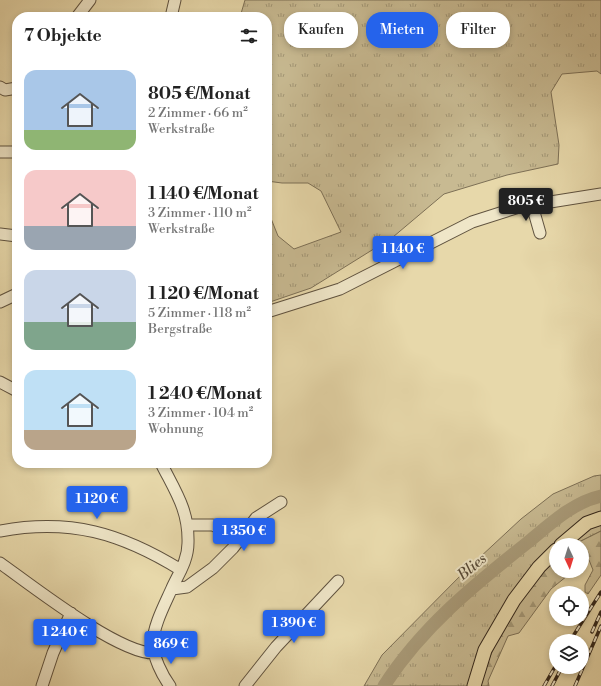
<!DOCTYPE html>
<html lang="de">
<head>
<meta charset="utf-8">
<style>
  body { margin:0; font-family:"Libre Bodoni",serif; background:#f6f6f6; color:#222; height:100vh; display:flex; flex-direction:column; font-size:15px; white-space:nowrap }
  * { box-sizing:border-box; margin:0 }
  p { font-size:13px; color:#767676 }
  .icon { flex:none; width:22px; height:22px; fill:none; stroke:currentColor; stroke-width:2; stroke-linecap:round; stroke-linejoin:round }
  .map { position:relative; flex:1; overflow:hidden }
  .details { position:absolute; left:12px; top:12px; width:260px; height:456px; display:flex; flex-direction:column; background:#fff; border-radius:16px; box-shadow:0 2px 6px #0003 }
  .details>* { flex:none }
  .hud { position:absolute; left:284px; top:12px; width:257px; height:36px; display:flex; gap:8px }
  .needle { width:26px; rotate:176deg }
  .buttons { position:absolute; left:549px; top:538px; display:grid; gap:8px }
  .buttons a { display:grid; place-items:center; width:40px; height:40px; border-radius:50%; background:#fff; box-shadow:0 2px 6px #0003; font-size:20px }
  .price { position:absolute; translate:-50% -34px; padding:0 9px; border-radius:4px; background:#2563eb; color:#fff; font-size:13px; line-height:26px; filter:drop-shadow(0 1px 2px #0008) }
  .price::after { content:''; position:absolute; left:50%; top:24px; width:12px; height:9px; margin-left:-6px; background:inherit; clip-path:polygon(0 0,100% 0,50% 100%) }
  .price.selected { background:#222; color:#fff }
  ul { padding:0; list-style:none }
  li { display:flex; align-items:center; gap:12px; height:100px; padding:0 12px }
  li span { display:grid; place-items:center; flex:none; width:112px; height:80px; border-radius:12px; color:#555 }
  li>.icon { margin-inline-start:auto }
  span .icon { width:48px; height:48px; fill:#fffc; stroke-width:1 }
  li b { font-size:17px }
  h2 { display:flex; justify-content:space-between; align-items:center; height:48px; padding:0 12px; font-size:17px }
  .chip { padding:0 14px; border-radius:16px; background:#fff; box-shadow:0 2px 6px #0003; font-size:14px; line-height:36px }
  .chip.selected { background:#2563eb; color:#fff }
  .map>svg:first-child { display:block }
  .grass { fill:url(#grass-tufts); stroke:#7d7056 }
  .forest { fill:url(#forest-firs); stroke:#7d7056 }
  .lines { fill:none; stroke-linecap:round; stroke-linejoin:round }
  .river { stroke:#a99b79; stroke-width:13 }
  .minor-casing { stroke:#5f523f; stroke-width:13 }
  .major-casing { stroke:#32261b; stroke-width:15 }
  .minor { stroke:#efe6c8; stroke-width:11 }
  .major { stroke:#e7d8aa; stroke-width:13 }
  .rail-casing { stroke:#32261b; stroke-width:3.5 }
  .rail { stroke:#efe6c8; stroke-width:2; stroke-dasharray:6; stroke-linecap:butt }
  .labels { text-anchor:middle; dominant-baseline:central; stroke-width:4; stroke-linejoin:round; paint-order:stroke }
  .water-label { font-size:15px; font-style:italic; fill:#564937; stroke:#efe6c8 }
</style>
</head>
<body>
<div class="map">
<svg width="601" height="686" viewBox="0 0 601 686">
  <defs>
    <pattern id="grass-tufts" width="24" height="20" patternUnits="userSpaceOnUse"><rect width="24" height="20" fill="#c8ba92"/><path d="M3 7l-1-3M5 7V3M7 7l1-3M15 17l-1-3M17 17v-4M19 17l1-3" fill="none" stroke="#a39776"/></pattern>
    <pattern id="forest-firs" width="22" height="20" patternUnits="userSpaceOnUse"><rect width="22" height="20" fill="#c8ba92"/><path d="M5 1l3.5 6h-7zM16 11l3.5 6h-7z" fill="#a39776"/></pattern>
  </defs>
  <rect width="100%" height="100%" fill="#e7d8aa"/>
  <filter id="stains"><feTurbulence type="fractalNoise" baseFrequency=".005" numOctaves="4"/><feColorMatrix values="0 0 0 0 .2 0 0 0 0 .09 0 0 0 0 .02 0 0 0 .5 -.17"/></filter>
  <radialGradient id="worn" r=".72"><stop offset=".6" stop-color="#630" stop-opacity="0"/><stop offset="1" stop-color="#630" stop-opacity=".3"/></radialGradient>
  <path class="grass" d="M245,0H601V74L597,71L562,74L551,92L559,145L558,164L507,175L444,194L393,237L311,288L267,303L268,211L278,236L294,249L341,232L321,191L308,183H282L267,181V17H240Z
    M601,475V531L573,545H556V560L541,572L479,686H364L382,655L464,572L521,519L553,494L594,476Z"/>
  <path class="forest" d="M601,531V575L588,594L585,592V585L593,570L589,560L582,555V545H573Z
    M556,560V571H567V576L551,589L519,633L508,636L488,681L489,686H479C495,639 518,592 556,560Z"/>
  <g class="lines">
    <path class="river" d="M384,686C421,628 474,585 527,543C549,525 573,502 601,496"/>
    <defs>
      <path id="minor" d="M77,17L90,0
        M171,17L175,0
        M0,87L5,90L17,88
        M0,152H17
        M532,205L540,233
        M0,234L17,236
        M0,302L17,294
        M267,312L340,289L472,222L519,207L601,194
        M0,382L17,391
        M161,463C175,491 189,510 188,543C188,560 179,573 172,588C165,604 153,626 153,643C153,657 162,675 170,686
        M187,525H213L240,539
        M0,531C70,518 121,533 181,570
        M0,563C31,585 120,655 155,653
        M172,589L187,587L213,568L233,548L256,518L281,502
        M42,686L53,653L71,613
        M245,686L276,647L338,581"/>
      <path id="major" d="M561,545L587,523L601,518
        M474,686L485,650L514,600L539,567L556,550"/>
    </defs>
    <use href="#minor" class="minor-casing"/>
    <use href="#major" class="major-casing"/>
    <use href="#minor" class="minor"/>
    <use href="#major" class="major"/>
    <defs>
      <path id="rail" d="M592,632L601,612
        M570,641L601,592
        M544,686L556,665
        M552,686L562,667
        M575,686L601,626"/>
    </defs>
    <use href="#rail" class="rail-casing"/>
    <use href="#rail" class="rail"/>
  </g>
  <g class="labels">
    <g class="water-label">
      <text transform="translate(472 567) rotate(-40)">Blies</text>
    </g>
  </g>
  <rect width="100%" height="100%" filter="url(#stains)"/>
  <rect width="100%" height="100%" fill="url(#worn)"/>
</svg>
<div class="buttons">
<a><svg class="needle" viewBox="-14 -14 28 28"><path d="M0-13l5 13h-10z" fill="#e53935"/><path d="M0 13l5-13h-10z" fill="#767676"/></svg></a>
<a><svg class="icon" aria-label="locate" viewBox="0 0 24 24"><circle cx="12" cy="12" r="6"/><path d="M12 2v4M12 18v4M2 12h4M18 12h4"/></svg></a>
<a><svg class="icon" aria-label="layers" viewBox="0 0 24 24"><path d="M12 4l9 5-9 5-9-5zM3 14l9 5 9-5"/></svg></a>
</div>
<b class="price selected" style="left:526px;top:222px">805 €</b>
<b class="price" style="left:403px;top:270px">1 140 €</b>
<b class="price" style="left:97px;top:520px">1 120 €</b>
<b class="price" style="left:244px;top:552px">1 350 €</b>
<b class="price" style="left:294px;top:644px">1 390 €</b>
<b class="price" style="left:65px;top:653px">1 240 €</b>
<b class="price" style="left:171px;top:665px">869 €</b>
<div class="hud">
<a class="chip">Kaufen</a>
<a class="chip selected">Mieten</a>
<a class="chip">Filter</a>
</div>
<section class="details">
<h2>7 Objekte<svg class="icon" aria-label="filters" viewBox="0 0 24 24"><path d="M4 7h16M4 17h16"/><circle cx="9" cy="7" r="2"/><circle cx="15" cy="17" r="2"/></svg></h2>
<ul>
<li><span style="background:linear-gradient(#a9c7e8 75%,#8fb573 0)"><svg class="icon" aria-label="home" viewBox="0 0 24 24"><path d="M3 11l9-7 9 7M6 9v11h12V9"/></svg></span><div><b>805 €/Monat</b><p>2 Zimmer · 66 m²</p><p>Werkstraße</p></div></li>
<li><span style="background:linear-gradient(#f6c9c9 70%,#9aa5b1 0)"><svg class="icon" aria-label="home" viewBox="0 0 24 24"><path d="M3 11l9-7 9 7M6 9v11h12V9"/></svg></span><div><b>1 140 €/Monat</b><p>3 Zimmer · 110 m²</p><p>Werkstraße</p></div></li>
<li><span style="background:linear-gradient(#c9d6e8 65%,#7fa58c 0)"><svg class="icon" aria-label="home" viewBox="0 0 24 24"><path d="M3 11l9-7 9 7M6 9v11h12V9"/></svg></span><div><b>1 120 €/Monat</b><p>5 Zimmer · 118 m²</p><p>Bergstraße</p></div></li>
<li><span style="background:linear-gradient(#bfe0f5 75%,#b9a48a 0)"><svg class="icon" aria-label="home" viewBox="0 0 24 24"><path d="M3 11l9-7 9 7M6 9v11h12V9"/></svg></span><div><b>1 240 €/Monat</b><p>3 Zimmer · 104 m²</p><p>Wohnung</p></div></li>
</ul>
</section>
</div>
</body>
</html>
